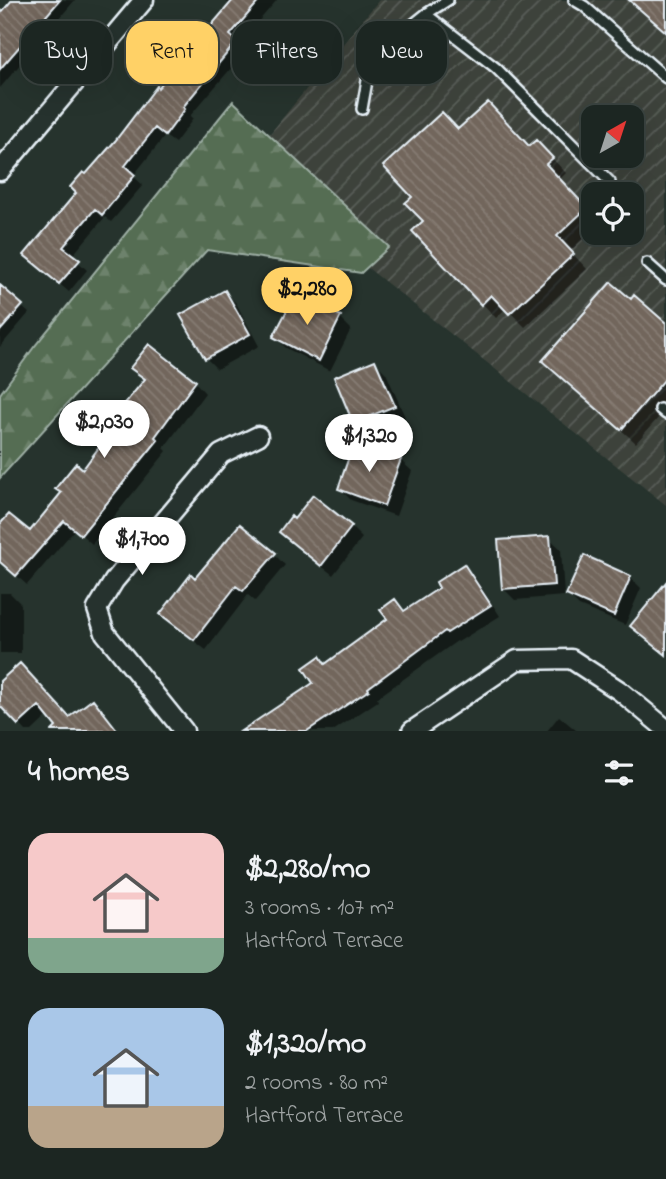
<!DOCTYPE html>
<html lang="en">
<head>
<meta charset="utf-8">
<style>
  body { margin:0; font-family:"Indie Flower",sans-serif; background:#252e2a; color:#f1f3f6; height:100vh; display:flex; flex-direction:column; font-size:26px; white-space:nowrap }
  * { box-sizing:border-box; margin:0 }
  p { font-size:23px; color:#a0a5a5 }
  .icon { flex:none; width:38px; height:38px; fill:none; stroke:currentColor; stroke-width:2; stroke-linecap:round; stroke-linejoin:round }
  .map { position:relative; height:731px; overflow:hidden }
  .panel { display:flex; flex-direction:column; background:#1c2622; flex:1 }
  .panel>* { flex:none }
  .guide { position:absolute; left:21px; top:21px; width:625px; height:63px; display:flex; gap:14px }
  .needle { width:46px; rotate:39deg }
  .tools { position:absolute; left:581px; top:105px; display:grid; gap:14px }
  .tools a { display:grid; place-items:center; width:63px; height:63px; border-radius:14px; background:#1c2622; box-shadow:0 7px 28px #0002,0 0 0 2px #3a4340; font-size:35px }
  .price { position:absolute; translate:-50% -60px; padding:0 16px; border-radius:24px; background:#fff; color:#222; font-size:23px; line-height:46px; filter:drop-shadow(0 2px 4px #0008) }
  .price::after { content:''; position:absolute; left:50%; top:42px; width:21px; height:16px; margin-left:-10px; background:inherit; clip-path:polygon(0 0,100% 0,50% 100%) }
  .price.active { background:#ffd166; color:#111 }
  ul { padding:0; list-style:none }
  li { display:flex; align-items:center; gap:21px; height:175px; padding:0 28px }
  li span { display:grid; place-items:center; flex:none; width:196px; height:140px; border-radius:21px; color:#555 }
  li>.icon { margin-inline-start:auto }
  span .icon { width:84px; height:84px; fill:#fffc; stroke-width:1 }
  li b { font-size:30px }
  h2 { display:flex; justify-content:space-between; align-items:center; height:84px; padding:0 28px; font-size:30px }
  .pill { padding:0 24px; border-radius:21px; background:#1c2622; box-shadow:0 7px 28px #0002,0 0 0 2px #3a4340; font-size:24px; line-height:63px }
  .pill.active { background:#ffd166; color:#111 }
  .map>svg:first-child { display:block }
  .industrial { fill:url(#industrial-furrows); fill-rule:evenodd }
  .forest { fill:url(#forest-firs); stroke:#9eafa5; stroke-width:2 }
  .shadow { fill:#0007 }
  .building { fill:url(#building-back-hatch); stroke:#e8f1f8; stroke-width:2 }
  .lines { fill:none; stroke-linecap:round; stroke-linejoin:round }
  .lane-casing { stroke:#e8f1f8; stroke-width:14 }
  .street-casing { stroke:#e8f1f8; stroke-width:23 }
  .lane { stroke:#26332d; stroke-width:9 }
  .street { stroke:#26332d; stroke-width:18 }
</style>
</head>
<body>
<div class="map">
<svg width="666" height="731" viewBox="0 0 666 731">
  <defs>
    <pattern id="industrial-furrows" width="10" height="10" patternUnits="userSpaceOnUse" patternTransform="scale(1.75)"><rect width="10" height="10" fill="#3d423b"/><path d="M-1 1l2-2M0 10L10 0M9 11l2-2" fill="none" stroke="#595e58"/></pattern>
    <pattern id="forest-firs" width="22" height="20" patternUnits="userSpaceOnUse" patternTransform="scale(1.75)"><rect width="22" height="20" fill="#556d52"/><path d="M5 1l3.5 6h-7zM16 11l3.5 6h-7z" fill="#6d826c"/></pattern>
    <pattern id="building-back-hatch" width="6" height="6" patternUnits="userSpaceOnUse" patternTransform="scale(1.75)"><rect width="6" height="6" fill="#72665c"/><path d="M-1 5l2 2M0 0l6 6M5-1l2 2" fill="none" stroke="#867c74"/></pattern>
  </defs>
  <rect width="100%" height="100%" fill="#26332d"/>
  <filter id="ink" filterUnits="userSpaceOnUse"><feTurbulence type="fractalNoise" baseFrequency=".0143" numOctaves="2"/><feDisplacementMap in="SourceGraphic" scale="14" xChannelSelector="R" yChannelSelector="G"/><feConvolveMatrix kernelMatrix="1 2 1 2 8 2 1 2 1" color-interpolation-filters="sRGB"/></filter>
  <g filter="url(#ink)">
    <path class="industrial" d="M379,0H666V505L242,168ZM593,117H632V156H593ZM593,194H632V233H593Z"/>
    <path class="forest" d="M233,101L389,247L361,273L207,250L0,478V394L34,347Z"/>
    <path class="shadow" d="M14,0H75L0,88V17Z
      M225,0H277L238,45L245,52L190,116L193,119L175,143L165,136L133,176L143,185L111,222L105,217L72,256L87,270L69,292L35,263L78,194L86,177L230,5Z
      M458,131L530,148L550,156L566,173L559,180L593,216V230L570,251L587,269L525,327L506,308L496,318L482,303L425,221L414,197Z
      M0,288L29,313L0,347Z
      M225,292L236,303L259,346L217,369L206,358Z
      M631,301L666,325V409L636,443L559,375Z
      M340,318L351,329L330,371L286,348L275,337Z
      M375,362L386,373L405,417L366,433L355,422Z
      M133,368L195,382L205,393L164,448L167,451L92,544L75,529L27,585L0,561V527L30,534L83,471L146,380Z
      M400,460L412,471L396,516L351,500L340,489Z
      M351,527L362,538L333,575L292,543L281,532Z
      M549,538L561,549L564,596L515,600L504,589Z
      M274,554L285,565L255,601L248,595L206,650L173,625L162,614L195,580Z
      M464,566L474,576L500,616L458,642L457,641L377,698L378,701L333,731H259L315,684L320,659L326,665L389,620L395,602L405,612L442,588Z
      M630,577L641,588L625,625L579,606L568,595Z
      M0,593H10L21,604V653H0Z
      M0,683L69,719L102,711L118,731H62L49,715L32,731H26L0,703Z
      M559,716L577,731H547Z"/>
    <path class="building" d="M12,0H60L0,69V14Z
      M233,0H260L230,35L237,41L183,107L185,109L165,136L155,128L125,166L135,175L102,215L95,209L63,247L80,260L59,284L24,255L76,193L70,187L83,172L86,174L115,141L157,86L158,88Z
      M629,0H666V32Z
      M488,102L529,146L536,140L553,158L546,164L587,208L557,236L574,254L509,314L491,295L481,305L412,231L423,221L405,203L412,197L383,166L442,112L458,129Z
      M611,282L631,299L634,295L666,323V378L621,430L542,361Z
      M0,285L23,305L0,331Z
      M225,290L250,334L205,359L180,315Z
      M296,293L341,316L319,361L273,337Z
      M149,344L196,381L155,437L158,440L81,535L64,521L16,576L0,562V524L9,514L30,531L61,493L55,489L76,463L83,469L105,439L99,435L145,379L130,368Z
      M375,360L395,406L353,423L334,377Z
      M354,442L401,459L384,506L338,489Z
      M313,495L352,526L321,566L279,532L291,516L294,519Z
      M240,524L276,553L243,591L236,586L194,640L160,614L191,574L195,578Z
      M550,536L554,585L502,589L498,540Z
      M584,555L631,576L614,616L566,595Z
      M464,564L491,605L447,633L445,631L368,688L369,690L307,731H241L313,683L303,668L320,656L325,664L387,619L380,610L395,599L404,611L439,588L436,582Z
      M666,582V655L630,626Z
      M20,663L69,717L93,699L118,731H52L56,727L39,706L18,725L0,706V681Z"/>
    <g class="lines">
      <defs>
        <path id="lane" d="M574,0L584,6L666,78
          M426,14L496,68L610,182
          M362,109L371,58L426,14L448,0
          M647,263L666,280
          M660,409L666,414"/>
        <path id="street" d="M0,171L144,0
          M184,731L105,633L97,609L114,581L221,454L258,436
          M412,731L517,660L571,659L620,691L666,729"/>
      </defs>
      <use href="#lane" class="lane-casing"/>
      <use href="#street" class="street-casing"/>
      <use href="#lane" class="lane"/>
      <use href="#street" class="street"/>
    </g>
  </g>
</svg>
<div class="tools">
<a><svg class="needle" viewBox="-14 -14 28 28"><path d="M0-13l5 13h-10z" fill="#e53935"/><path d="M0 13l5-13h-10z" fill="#a0a5a5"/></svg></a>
<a><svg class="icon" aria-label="locate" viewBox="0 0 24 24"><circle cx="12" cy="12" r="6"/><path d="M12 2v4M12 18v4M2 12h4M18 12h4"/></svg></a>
</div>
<b class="price active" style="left:307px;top:327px">$2,280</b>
<b class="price" style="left:104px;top:460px">$2,030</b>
<b class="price" style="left:369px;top:474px">$1,320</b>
<b class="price" style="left:142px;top:577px">$1,700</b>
<div class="guide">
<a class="pill">Buy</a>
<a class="pill active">Rent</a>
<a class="pill">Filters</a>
<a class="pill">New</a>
</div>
</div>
<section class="panel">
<h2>4 homes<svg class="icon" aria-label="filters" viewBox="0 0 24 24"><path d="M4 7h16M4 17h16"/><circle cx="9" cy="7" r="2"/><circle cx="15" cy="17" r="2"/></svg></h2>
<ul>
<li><span style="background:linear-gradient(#f6c9c9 75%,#7fa58c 0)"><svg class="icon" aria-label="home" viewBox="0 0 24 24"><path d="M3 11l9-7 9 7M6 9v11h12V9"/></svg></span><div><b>$2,280/mo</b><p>3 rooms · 107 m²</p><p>Hartford Terrace</p></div></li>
<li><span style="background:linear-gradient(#a9c7e8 70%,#b9a48a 0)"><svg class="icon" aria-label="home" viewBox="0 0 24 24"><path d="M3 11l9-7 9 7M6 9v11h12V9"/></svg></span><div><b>$1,320/mo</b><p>2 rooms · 80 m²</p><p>Hartford Terrace</p></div></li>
</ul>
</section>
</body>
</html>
